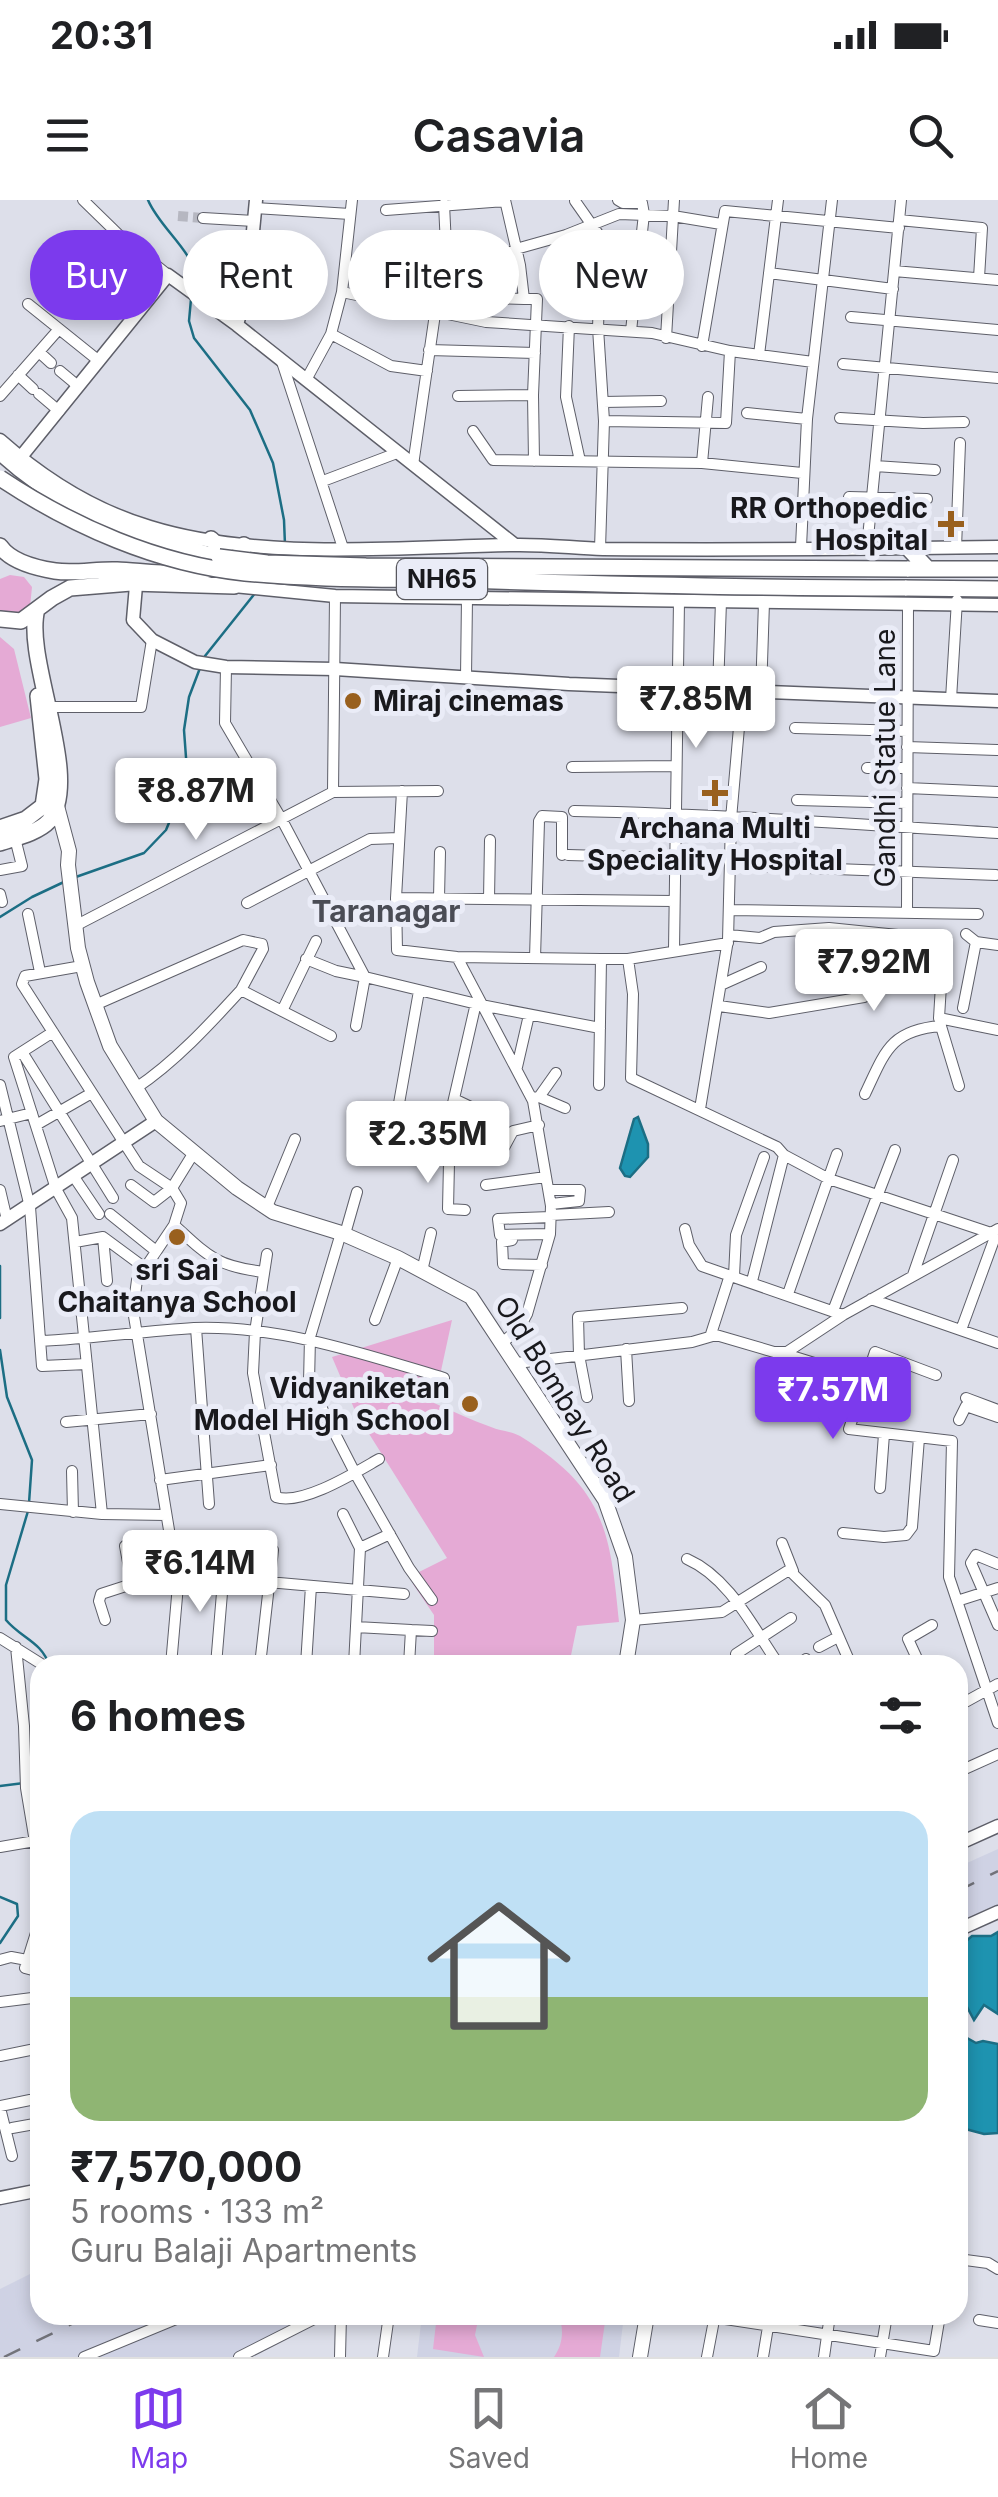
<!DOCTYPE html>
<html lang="en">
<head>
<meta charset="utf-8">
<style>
  body { margin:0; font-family:Inter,sans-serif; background:#f2f2f2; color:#202124; height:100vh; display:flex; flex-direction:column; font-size:38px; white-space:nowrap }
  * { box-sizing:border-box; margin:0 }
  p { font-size:32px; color:#757577 }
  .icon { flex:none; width:55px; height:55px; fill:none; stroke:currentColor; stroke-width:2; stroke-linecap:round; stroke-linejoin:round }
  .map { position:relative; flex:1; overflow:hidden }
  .details { position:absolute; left:30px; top:1455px; width:938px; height:670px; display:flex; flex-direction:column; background:#fff; border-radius:30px; box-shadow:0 5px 15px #0003 }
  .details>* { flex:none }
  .banner { position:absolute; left:30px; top:30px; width:940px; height:90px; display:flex; gap:20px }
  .price { position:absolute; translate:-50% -85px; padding:0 22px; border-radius:10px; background:#fff; color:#222; font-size:32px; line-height:65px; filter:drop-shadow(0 2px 5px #0008) }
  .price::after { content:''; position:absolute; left:50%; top:60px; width:30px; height:22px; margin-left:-15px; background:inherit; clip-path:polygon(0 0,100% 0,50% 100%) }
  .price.current { background:#7c3aed; color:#fff }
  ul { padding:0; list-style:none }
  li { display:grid; align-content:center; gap:20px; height:530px; padding:0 40px }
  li+li { border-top:2px solid #e0e0e0 }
  li span { display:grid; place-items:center; height:310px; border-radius:30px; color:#555 }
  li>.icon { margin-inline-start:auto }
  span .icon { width:180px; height:180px; fill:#fffc; stroke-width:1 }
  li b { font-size:42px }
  h2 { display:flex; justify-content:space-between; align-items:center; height:120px; padding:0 40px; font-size:42px }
  .pill { padding:0 35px; border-radius:45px; background:#fff; box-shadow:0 5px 15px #0003; font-size:35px; line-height:90px }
  .pill.current { background:#7c3aed; color:#fff }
  .status { display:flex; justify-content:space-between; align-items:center; height:70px; padding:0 50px; background:#fff; direction:ltr }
  .status svg { height:28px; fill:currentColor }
  header { display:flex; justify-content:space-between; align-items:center; height:130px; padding:0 40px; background:#fff; font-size:45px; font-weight:600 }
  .tabs { display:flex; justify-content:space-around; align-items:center; height:140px; border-top:2px solid #e0e0e0; background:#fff; font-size:28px; color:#757577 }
  .tabs a { display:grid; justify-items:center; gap:5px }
  .tabs .current { color:#7c3aed }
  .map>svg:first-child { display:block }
  .built { fill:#cfd2e4 }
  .green { fill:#e5aad5 }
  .water { fill:#1e93b0; stroke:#1c6e84; stroke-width:2.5 }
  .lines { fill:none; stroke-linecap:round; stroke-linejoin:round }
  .stream { stroke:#1c6e84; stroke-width:2.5 }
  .minor-tunnel { stroke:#b6b7c1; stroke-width:10; stroke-dasharray:10 5; stroke-linecap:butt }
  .minor-casing { stroke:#5e5f69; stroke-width:12 }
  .tertiary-casing { stroke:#5e5f69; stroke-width:15 }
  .secondary-casing { stroke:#5e5f69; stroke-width:16 }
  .primary-casing { stroke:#5e5f69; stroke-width:18 }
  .trunk-casing { stroke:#5e5f69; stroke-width:18 }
  .minor { stroke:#fff; stroke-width:10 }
  .tertiary { stroke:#fff; stroke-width:12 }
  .secondary { stroke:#fff; stroke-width:14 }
  .primary { stroke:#fff; stroke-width:15 }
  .trunk { stroke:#fff; stroke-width:15 }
  .rail { stroke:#72737a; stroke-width:2.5; stroke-dasharray:18 18; stroke-linecap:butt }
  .trunk-bridge-casing { stroke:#5e5f69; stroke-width:18; stroke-linecap:butt }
  .trunk-bridge { stroke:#fff; stroke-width:15 }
  .poi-dot { fill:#99601e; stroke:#eaecf7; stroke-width:4 }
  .labels { text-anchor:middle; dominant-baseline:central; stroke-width:10; stroke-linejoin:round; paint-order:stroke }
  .shield { fill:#eaecf7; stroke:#58585e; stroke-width:2.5 }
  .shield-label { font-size:25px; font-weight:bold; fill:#19191d }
  .poi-label { font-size:28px; font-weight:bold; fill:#19191d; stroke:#eaecf7; text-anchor:end }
  .street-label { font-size:28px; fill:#19191d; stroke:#eaecf7 }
  .neighbourhood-label { font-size:30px; font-weight:bold; fill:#4a4c55; stroke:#eaecf7 }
</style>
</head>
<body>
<div class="status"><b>20:31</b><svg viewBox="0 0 49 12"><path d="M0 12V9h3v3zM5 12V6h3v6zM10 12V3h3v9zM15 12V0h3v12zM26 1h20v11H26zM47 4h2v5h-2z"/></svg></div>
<header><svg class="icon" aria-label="menu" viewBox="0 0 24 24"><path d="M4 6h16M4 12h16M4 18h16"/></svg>Casavia<svg class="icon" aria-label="search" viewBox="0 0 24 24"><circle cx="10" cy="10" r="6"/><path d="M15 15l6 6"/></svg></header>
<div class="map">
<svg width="998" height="2157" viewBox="0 0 998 2157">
  <rect width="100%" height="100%" fill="#dddfea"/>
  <path class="built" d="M998,1649V1708L958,1725V1667Z
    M40,2069V2115H316L233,2157H0V2089Z
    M422,2115H624L619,2157H417Z"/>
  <path class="green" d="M10,375L24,377L32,387L30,407L19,415L0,411V379Z
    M0,437L14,449L31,518L0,527Z
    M452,1120L434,1203C453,1211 471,1220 491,1227C500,1231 511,1231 520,1236C604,1288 610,1329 619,1422L577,1426L569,1465H434V1415L413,1384L417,1373L447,1358L356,1213L332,1157Z
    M437,2115H479L475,2135L484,2157L433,2149Z
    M559,2115H606L600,2157H554C563,2144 564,2130 559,2115Z"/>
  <path class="water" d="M638,917L648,944V957L630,977L625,976L620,968L634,919Z
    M998,1732V1814L984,1805L974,1820L966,1805L958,1803V1748L972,1736H991Z
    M958,1833L976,1843L983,1841L998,1844V1933L984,1934L958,1927Z"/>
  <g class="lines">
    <path class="stream" d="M148,0C161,31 201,56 196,87
      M191,99L189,121L194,138L250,210L273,263L284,320L285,345
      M205,456L256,392
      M73,678L144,653L166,630L176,606L178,587L187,571L184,530L189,497L200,468
      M0,717L32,697L66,681
      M0,1066V1118
      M0,1150L7,1197L32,1260L29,1303
      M28,1311L6,1385V1420C21,1438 42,1442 49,1465
      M0,1586L24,1583
      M0,1697L17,1704L18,1716L0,1743"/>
    <path class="minor-tunnel" d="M178,16L203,18"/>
    <defs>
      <path id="minor" d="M83,0L121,37L168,75
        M505,0L520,65L524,99H537L533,195L534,261
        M618,0L623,3H642L644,14L631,131
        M575,1L601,38L598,128L604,221L600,349
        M444,4L448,88
        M255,8L350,14
        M386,10L505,1
        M203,18L254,21
        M899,20L982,28L979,78
        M373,48L447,51
        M894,71L998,80
        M769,73L893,89
        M342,92L486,122L652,133L730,151L813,162
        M444,97L524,99
        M28,104L99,161
        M851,117L998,130
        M569,126L566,197L580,261
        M331,134L391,166L427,171
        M666,138L674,0
        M702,146L725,11L899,28
        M429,150L535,153
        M39,152L51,163
        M759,155L778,0
        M282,162L343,348
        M843,164L998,178
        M60,171L78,186
        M18,175L33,189
        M306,180L331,134L342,92L352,0
        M39,194L59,211
        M0,196L59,129
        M458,196L533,195
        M603,202L661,201
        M747,213L807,219
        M840,218L923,223L964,222
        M604,221L726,223L730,151
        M473,231L493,260L702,263L802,273
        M702,263L708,197
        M413,265L435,114L448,88L516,49L566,35L619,14L673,16L721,24
        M875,266L935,270
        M323,281L397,253
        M849,297L927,299
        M801,347L807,219L832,0
        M867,348L901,0
        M956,348L960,243
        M335,396L333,592L438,591
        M226,467L225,523L282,620L365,777L481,805L600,828
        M466,477L467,398
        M718,490L721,401
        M761,493L764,402
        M951,499L957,400
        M50,507H141L152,440
        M795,528L907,531
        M907,547L997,550
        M572,567L676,566
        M867,568H907
        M907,588L998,592
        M402,591L396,698L397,750L457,757L601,759L599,885
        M797,600L907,603
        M187,605L252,567
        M574,611C715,614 857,624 998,633
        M568,655L674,658
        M731,665L996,675
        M0,670L22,666L15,638
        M0,694L2,702
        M396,698L674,701
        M439,698L440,652
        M489,699L490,640
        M247,703L370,639L399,638
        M730,710L978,714
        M907,713L908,404
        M28,714L40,772
        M75,726L333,592
        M966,734L976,742L998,745
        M729,735L760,738L774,732L829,728L947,740
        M674,750L679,401
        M457,757L533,901L551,1006L550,1034L527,1114L519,1129L503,1142
        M535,758L539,621L542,616L562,617V655
        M306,759L336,771L365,777L356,826
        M601,759H628L728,743
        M628,759L633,794L631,878L777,947L784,955L752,1081
        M82,766L25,776L22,784L139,966L172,988L154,1002L131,985
        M723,784L761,767
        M419,791L398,909L450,916L476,803
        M95,805L243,740L262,744L263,749L241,790L331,836
        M719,806L769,813L864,797C874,791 873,785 881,778C893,767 927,781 941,785L939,818L998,830
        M963,808L976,742
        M282,811L316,741
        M940,823L959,886
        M53,832L14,857L56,989L72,1018L102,1314
        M22,852L113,998
        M517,867L529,815
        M0,885L30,1007L42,1166L87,1164
        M136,888C175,862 209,825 241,790
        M865,894C885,852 890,830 941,826
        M539,897L556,873
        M532,898L539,897L565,908
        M454,899L500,921
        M700,909L728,740L731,619L742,493
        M450,916L448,1009L465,1010
        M0,921L32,913
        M36,925L90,894
        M500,955L513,931L539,925
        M784,955L829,979L991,1033
        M74,977L99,1014
        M486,985L546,977
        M0,990L7,1020
        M549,990H580L579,1001L551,1004
        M267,1007L295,939
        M110,1014L156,1051
        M551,1015L609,1012
        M174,1025C209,1057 216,1066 264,1072
        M685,1029L689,1045L702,1066L843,1115
        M341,1033L310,1137L309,1183L355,1273L409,1368L432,1400
        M345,1034L357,992
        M550,1034L500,1035L498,1019L551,1017
        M103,1037L107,1081
        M512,1040L502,1042L503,1064L542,1065
        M75,1042L103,1037L145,1068
        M267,1054L255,1132L253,1173L276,1297C302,1306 356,1272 379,1259
        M422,1071L431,1033
        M913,1075L953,960
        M734,1076L736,1035L764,957
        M788,1094L837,954
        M871,1099L998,1143
        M80,1102L106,1101L171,1111
        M833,1111L895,950
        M375,1120L398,1058
        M196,1128L209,1304
        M961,1130L998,1029
        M711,1134L730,1075
        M40,1141C91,1139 143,1131 194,1128C279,1125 364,1154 444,1178
        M626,1149L629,1201
        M782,1153L866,1179L849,1229L952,1241L949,1377L998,1523
        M517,1163L692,1142L716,1135L774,1152H787L843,1115L998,1029
        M866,1179L875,1152L936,1175
        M587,1197L579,1155L578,1117L682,1108
        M966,1198L998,1210
        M959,1220L966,1206L998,1217
        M66,1222L151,1214
        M72,1271L73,1312
        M160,1280L271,1265
        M880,1288L884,1234
        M0,1304L102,1314L166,1315
        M343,1314L360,1348
        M843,1333L884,1337L906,1335L912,1327L919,1238
        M782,1343L793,1371
        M125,1346L132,1384
        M687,1359C730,1378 753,1428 779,1465
        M998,1364L976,1355L971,1363L998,1425
        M268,1382L404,1394
        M178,1385H222
        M957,1401L998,1388
        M105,1420L99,1401L101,1394L132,1384L176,1381
        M633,1420L722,1412L789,1370L825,1405L851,1465
        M356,1427L411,1430L409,1465
        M411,1430L432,1431
        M0,1438L43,1465
        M16,1447L24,1526L26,1588
        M819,1447L838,1437
        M736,1454L791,1418
        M171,1465L178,1385L133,1110L137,1080L174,1025L181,1003L172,988L193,954
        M216,1465L224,1369
        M260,1465L273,1350
        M306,1465L311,1386
        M354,1465L360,1348L390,1334
        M798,1465L806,1459
        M920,1465L908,1439L932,1425
        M958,1506L998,1484
        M958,1572L998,1554
        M40,1585L26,1588L40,1672
        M0,1647L35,1641
        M40,1720L25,1768L40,1772
        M0,1760L11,1757L27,1760
        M0,1802L40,1797
        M0,1856L40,1848
        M39,1882H40
        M0,1906L30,1900
        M0,1908L12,1956
        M12,1928L40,1923
        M958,2059L988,2063L998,2069
        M231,2115L243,2119L254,2115
        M699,2115L934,2151L940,2115
        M979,2120L998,2123
        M84,2157L186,2115
        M239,2157L322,2115
        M340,2157L341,2115
        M383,2157L389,2115
        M707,2157L715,2115
        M763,2157L770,2115
        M824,2157L830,2115
        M880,2157L887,2115"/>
      <path id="tertiary" d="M237,125L248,83L256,0
        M0,240C44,279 93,310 150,327C260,361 398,347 512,345C542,344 573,348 603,349C735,350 866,349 998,347
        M20,258L168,75L237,125L515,345
        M137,374L133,420L152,440L195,462L226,467L335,469L569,484L998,501
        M234,386L335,396L998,405
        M0,1024L156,921
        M958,1644L998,1626
        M958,1730L998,1712
        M0,1998L40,1990"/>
      <path id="secondary" d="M57,606L69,651L68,665L78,748L87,782L110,846L156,921L237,988L273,1012L341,1033L398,1058L471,1097L605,1300L625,1357L633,1420L626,1465
        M640,2157L647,2115"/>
      <path id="primary" d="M0,346C11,362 36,368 55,371C75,374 97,369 117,370C147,371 200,381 224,363L225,352L211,339
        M0,419L21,421L52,398L70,388L131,383L234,386L244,345
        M0,628L26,619L43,606L47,579L38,496
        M0,643C15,638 38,633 49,621C83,578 23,459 37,409"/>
      <path id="trunk" d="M0,252C60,309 141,338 219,357
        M908,348L928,369
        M907,369H998
        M905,388L998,389"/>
    </defs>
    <use href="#minor" class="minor-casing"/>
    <use href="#tertiary" class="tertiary-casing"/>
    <use href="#secondary" class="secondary-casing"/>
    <use href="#primary" class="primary-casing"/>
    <use href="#trunk" class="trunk-casing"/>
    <use href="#minor" class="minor"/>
    <use href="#tertiary" class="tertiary"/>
    <use href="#secondary" class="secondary"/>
    <use href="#primary" class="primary"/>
    <use href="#trunk" class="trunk"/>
    <path class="rail" d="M958,1691L998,1671
      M4,2157L90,2115"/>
    <defs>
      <path id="trunk-bridge" d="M0,278C72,326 158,364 245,373C328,381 413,378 495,381C632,385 768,388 905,388
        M219,357L267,363L366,366L907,369"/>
    </defs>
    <use href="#trunk-bridge" class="trunk-bridge-casing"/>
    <use href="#trunk-bridge" class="trunk-bridge"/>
  </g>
  <g class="poi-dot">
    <path d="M946 309h10v10h10v10h-10v10h-10v-10h-10v-10h10z"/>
    <circle cx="353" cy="501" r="10"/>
    <path d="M710 578h10v10h10v10h-10v10h-10v-10h-10v-10h10z"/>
    <circle cx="177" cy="1037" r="10"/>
    <circle cx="470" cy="1204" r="10"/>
  </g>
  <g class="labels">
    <rect class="shield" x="397" y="359" width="90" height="40" rx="8"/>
    <g class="shield-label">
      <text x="442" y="379">NH65</text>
    </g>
    <g class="poi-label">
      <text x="928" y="308">RR Orthopedic<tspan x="928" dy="32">Hospital</tspan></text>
      <text x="373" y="501" text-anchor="start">Miraj cinemas</text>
      <text x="715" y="628" text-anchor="middle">Archana Multi<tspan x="715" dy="32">Speciality Hospital</tspan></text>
      <text x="177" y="1070" text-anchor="middle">sri Sai<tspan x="177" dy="32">Chaitanya School</tspan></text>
      <text x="450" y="1188">Vidyaniketan<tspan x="450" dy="32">Model High School</tspan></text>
    </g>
    <g class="street-label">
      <text transform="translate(885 558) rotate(-90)">Gandhi Statue Lane</text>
      <text transform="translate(565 1199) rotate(58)">Old Bombay Road</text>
    </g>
    <g class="neighbourhood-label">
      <text x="386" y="711">Taranagar</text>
    </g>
  </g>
</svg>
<b class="price" style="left:696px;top:551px">₹7.85M</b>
<b class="price" style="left:196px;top:643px">₹8.87M</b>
<b class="price" style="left:874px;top:814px">₹7.92M</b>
<b class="price" style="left:428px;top:986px">₹2.35M</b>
<b class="price current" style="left:833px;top:1242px">₹7.57M</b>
<b class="price" style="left:200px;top:1415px">₹6.14M</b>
<div class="banner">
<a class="pill current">Buy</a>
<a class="pill">Rent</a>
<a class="pill">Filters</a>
<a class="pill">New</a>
</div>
<section class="details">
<h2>6 homes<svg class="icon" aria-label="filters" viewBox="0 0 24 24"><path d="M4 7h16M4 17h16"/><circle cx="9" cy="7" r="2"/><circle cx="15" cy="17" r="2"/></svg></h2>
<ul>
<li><span style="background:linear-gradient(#bfe0f5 60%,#8fb573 0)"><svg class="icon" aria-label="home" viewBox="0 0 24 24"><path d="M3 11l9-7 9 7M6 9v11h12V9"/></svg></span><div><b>₹7,570,000</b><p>5 rooms · 133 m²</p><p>Guru Balaji Apartments</p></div></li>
</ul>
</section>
</div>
<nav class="tabs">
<a class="current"><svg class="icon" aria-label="map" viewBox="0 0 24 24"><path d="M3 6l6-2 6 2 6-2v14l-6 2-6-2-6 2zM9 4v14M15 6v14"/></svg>Map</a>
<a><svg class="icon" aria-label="saved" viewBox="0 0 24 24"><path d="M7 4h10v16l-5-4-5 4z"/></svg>Saved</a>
<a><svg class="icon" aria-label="home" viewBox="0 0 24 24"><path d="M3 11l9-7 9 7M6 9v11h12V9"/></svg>Home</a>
</nav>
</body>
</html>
